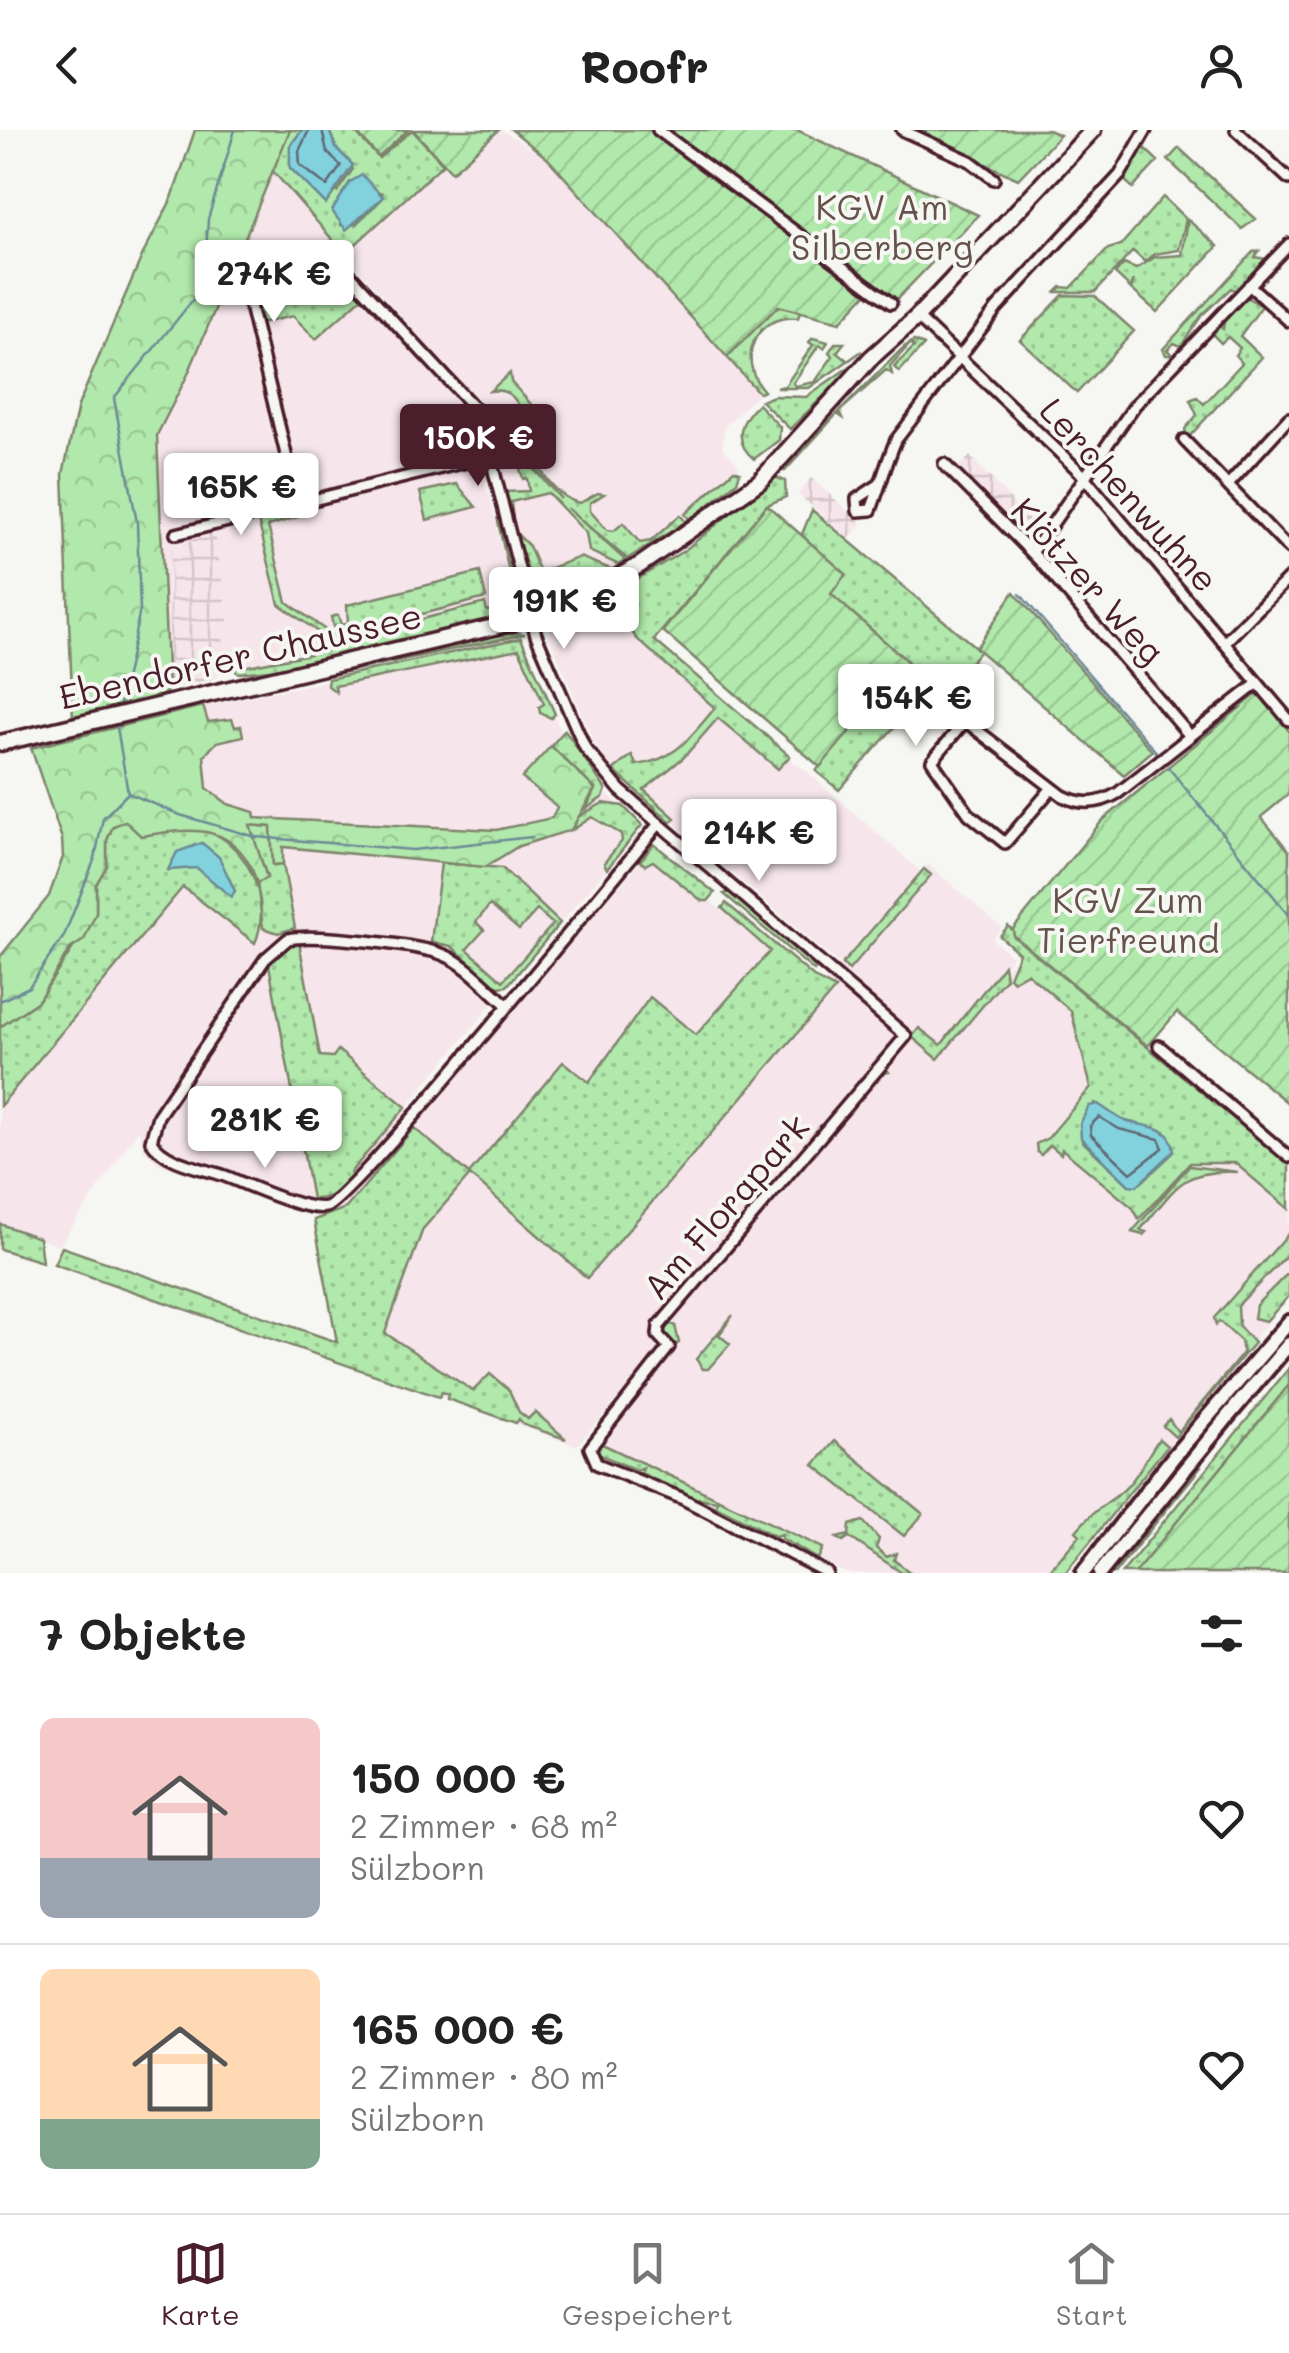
<!DOCTYPE html>
<html lang="de">
<head>
<meta charset="utf-8">
<style>
  body { margin:0; font-family:Mali,sans-serif; background:#f2f2f2; color:#222; height:100vh; display:flex; flex-direction:column; font-size:38px; white-space:nowrap }
  * { box-sizing:border-box; margin:0 }
  p { font-size:32px; color:#767676 }
  .icon { flex:none; width:55px; height:55px; fill:none; stroke:currentColor; stroke-width:2; stroke-linecap:round; stroke-linejoin:round }
  .map { position:relative; height:1443px; overflow:hidden }
  .drawer { display:flex; flex-direction:column; background:#fff; flex:1 }
  .drawer>* { flex:none }
  .price { position:absolute; translate:-50% -85px; padding:0 22px; border-radius:10px; background:#fff; color:#222; font-size:32px; line-height:65px; filter:drop-shadow(0 2px 5px #0008) }
  .price::after { content:''; position:absolute; left:50%; top:60px; width:30px; height:22px; margin-left:-15px; background:inherit; clip-path:polygon(0 0,100% 0,50% 100%) }
  .price.current { background:#4a1f2b; color:#fff }
  ul { padding:0; list-style:none }
  li { display:flex; align-items:center; gap:30px; height:250px; padding:0 40px }
  li+li { border-top:2px solid #e0e0e0 }
  li span { display:grid; place-items:center; flex:none; width:280px; height:200px; border-radius:15px; color:#555 }
  li>.icon { margin-inline-start:auto }
  span .icon { width:120px; height:120px; fill:#fffc; stroke-width:1 }
  li b { font-size:42px }
  h2 { display:flex; justify-content:space-between; align-items:center; height:120px; padding:0 40px; font-size:42px }
  header { display:flex; justify-content:space-between; align-items:center; height:130px; padding:0 40px; background:#fff; font-size:45px; font-weight:800 }
  .tab-bar { display:flex; justify-content:space-around; align-items:center; height:140px; border-top:2px solid #e0e0e0; background:#fff; font-size:28px; color:#767676 }
  .tab-bar a { display:grid; justify-items:center; gap:5px }
  .tab-bar .current { color:#4a1f2b }
  .map>svg:first-child { display:block }
  .built { fill:#f6e6eb }
  .industrial { fill:url(#industrial-grid) }
  .grass { fill:url(#grass-dots); stroke:#7e846c; stroke-width:2.5; fill-rule:evenodd }
  .forest { fill:url(#forest-crowns); stroke:#7e846c; stroke-width:2.5 }
  .garden { fill:url(#garden-furrows); stroke:#7e846c; stroke-width:2.5 }
  .water { fill:#82d2de; stroke:#6c8a96; stroke-width:2.5 }
  .lines { fill:none; stroke-linecap:round; stroke-linejoin:round }
  .shore { stroke:#606773; stroke-width:2.5 }
  .stream { stroke:#6c8a96; stroke-width:2.5 }
  .minor-casing { stroke:#4a1f2b; stroke-width:16 }
  .secondary-casing { stroke:#4a1f2b; stroke-width:20 }
  .primary-casing { stroke:#4a1f2b; stroke-width:21 }
  .minor { stroke:#f6f6f2; stroke-width:9 }
  .secondary { stroke:#f6f6f2; stroke-width:12 }
  .primary { stroke:#f6f6f2; stroke-width:14 }
  .labels { text-anchor:middle; dominant-baseline:central; stroke-width:8; stroke-linejoin:round; paint-order:stroke }
  .park-label { font-size:35px; fill:#64524b; stroke:#f6f6f2 }
  .street-label { font-size:35px; fill:#4a1f2b; stroke:#f6f6f2 }
</style>
</head>
<body>
<header><svg class="icon" aria-label="back" viewBox="0 0 24 24"><path d="M15 5l-7 7 7 7"/></svg>Roofr<svg class="icon" aria-label="person" viewBox="0 0 24 24"><circle cx="12" cy="8" r="4"/><path d="M4 21q1-7 8-7t8 7"/></svg></header>
<div class="map">
<svg width="1289" height="1443" viewBox="0 0 1289 1443">
  <defs>
    <pattern id="industrial-grid" width="8" height="8" patternUnits="userSpaceOnUse" patternTransform="scale(2.5)"><rect width="8" height="8" fill="#f6e6eb"/><path d="M0 4h8M4 0v8" fill="none" stroke="#d4c5ca"/></pattern>
    <pattern id="grass-dots" width="8" height="8" patternUnits="userSpaceOnUse" patternTransform="scale(2.5)"><rect width="8" height="8" fill="#b1e9ac"/><path d="M2 2h.1M6 6h.1" fill="none" stroke="#9ac794" stroke-width="1.8" stroke-linecap="round"/></pattern>
    <pattern id="forest-crowns" width="20" height="18" patternUnits="userSpaceOnUse" patternTransform="scale(2.5)"><rect width="20" height="18" fill="#b1e9ac"/><path d="M2 6a3 3 0 1 1 6 0M12 15a3 3 0 1 1 6 0" fill="none" stroke="#9ac794"/></pattern>
    <pattern id="garden-furrows" width="10" height="10" patternUnits="userSpaceOnUse" patternTransform="scale(2.5)"><rect width="10" height="10" fill="#b1e9ac"/><path d="M-1 1l2-2M0 10L10 0M9 11l2-2" fill="none" stroke="#9ac794"/></pattern>
  </defs>
  <rect width="100%" height="100%" fill="#f6f6f2"/>
  <filter id="ink" filterUnits="userSpaceOnUse"><feTurbulence type="fractalNoise" baseFrequency=".01" numOctaves="2"/><feDisplacementMap in="SourceGraphic" scale="20" xChannelSelector="R" yChannelSelector="G"/><feConvolveMatrix kernelMatrix="1 2 1 2 8 2 1 2 1" color-interpolation-filters="sRGB"/></filter>
  <g filter="url(#ink)">
    <path class="built" d="M501,0L548,29L759,263L724,297L723,318L738,334L740,347L729,359L610,440L545,465L515,397L491,304L493,279L469,261L345,124L443,34L452,42Z
      M272,40L332,109L323,118L336,134L470,282L515,474L261,537L222,540L218,547L168,560L156,305L188,244Z
      M608,467L637,508L715,577L804,639L920,741L928,734L1002,798L992,809L1012,826L1003,841L1026,817L1289,1034V1167L1064,1443H845L685,1362L594,1324L598,1311L658,1235L650,1230L577,1316L347,1233L319,1088L159,1034L143,1020L139,999L59,1116L0,1094V976L39,933L207,658L204,627L217,612L243,606L235,597L208,593L203,576L525,511L563,608L559,623L638,690L640,699L506,858H500L473,836L468,847L493,873L407,976L416,994L650,720L810,855L822,856L840,835L644,668L607,632L593,611L549,506L550,496Z"/>
    <path class="industrial" d="M970,326L1036,397L1022,409L956,339Z
      M811,348L862,393L849,409L798,364Z
      M215,402L228,490L212,549L168,560L171,417Z"/>
    <path class="grass" d="M290,0H302L290,16V38L313,58L337,62L353,39L336,18L329,0H353L379,28L412,0L443,34L345,124L272,40ZM350,53L382,63L381,70L356,94L341,95L342,64Z
      M1142,16L1158,31L1133,58L1121,47Z
      M1179,18L1256,89L1242,99L1168,30Z
      M1163,67L1186,89L1179,120L1155,124L1145,132L1133,121L1095,162H1056L1061,157L1071,158L1108,119L1121,115Z
      M1188,90L1218,116L1157,182L1131,159L1134,150L1130,158L1115,144L1124,134L1136,139L1155,127L1182,125Z
      M1259,121L1255,127L1266,129L1236,161L1231,158L1202,185L1181,216L1174,213L1167,220L1173,225H1166L1163,219L1253,122Z
      M323,131L338,136L364,166L316,209L293,186L261,193L252,159L256,150Z
      M1063,165L1095,166L1134,201L1077,263L1020,210Z
      M1246,167L1262,176L1240,206L1262,227L1187,309L1185,299L1197,285L1190,270L1197,267L1204,274L1242,233L1235,225L1240,218L1228,207L1221,213L1212,204L1219,196L1223,199L1224,191Z
      M778,176L800,182L798,188C754,184 736,230 764,261L759,263L727,227Z
      M813,208L828,212L824,218L819,215L793,253L796,256L815,252L833,226L829,222L835,213H844L837,222L848,231L862,221L809,258H776L785,256L813,215L809,212Z
      M914,211L924,215L899,242L894,237L914,217L911,213L890,236L892,244L886,240L840,281L843,288L837,284L785,341H780L904,217Z
      M866,225L790,299L761,271L774,266L806,267Z
      M510,243L511,252L548,293L551,289L545,304L531,301C521,281 516,256 490,261Z
      M758,274L780,297L779,310L754,329C733,312 739,291 758,274Z
      M495,276L512,281C525,309 546,367 580,373L598,363L604,364L590,373V381L607,400L614,401L623,393L640,413L651,411L680,385L686,392L627,429L567,378L625,430L619,435L589,421L586,403L548,363L511,372L513,393L506,362L529,361L527,348L523,349L518,332L500,337L489,290L561,369L492,287Z
      M734,340L740,342L737,352L690,390L685,384Z
      M775,347L785,351L786,367L767,375L654,510L790,626L778,639L718,588L684,627L644,660L675,688L671,692L613,640L632,625L636,635C676,630 690,607 715,578L636,508L608,467L685,420Z
      M457,354L476,377L427,390L420,362Z
      M296,380L298,387L268,396L287,472L339,510L485,473L487,481L502,477L501,469L514,466L497,387L518,474L498,488L291,538L239,543L232,539L326,521L329,510L279,474L258,390Z
      M812,380L980,521L951,555L940,545L839,660L816,641L908,532L830,464L802,404Z
      M516,403L529,416L540,442L580,427L613,440L542,466L531,451Z
      M480,442L486,468L345,503L333,497L331,487L338,485L341,495L348,493L347,475Z
      M513,503L525,504L327,546L328,540L406,520Z
      M521,508L555,584L551,588L540,583L539,577L544,574L519,519L335,556L336,562L327,555L328,549Z
      M565,600L606,660L603,667L586,679L595,659L551,616Z
      M603,673L623,676L642,695L607,739L604,733L622,711L621,704L592,687L574,699L576,688Z
      M125,690L141,706C159,703 186,694 203,699C248,712 273,772 255,813L183,757L0,976V897L38,871L96,783V754L107,736V710L113,696Z
      M249,695L271,697L273,735L283,734L295,798L278,803L263,798L257,753L267,747Z
      M654,714L715,763L708,771H702L653,731L645,735L640,731Z
      M441,733L502,738L560,793L507,856L498,857L451,816L431,812ZM490,775L519,800L537,780L553,794L503,851L467,819L484,800L476,792Z
      M924,739L931,745L849,840L842,834Z
      M730,762L817,834V837L814,841L724,764Z
      M726,773L816,849L835,859L587,1148L470,1045L423,1099L385,1203L473,1261L490,1244L509,1260L519,1282L528,1289L535,1282L566,1309L524,1295L519,1289L516,1293L447,1269L448,1264L442,1262L439,1267L54,1134L62,1117L337,1212L314,1090L346,1078L414,998L469,1044L563,932L589,952L650,867L696,905L770,821L722,778Z
      M1008,796L1015,802L1013,806L1289,1034V1079L1235,1033H1190L1139,1089L1133,1078L1062,1019L1061,1024L1050,1015L1041,1025L1037,1022L1036,1014L1048,1008L1091,957L1071,881L1027,843L1013,851L1009,847L1019,823L1000,806ZM1095,973L1122,990L1165,1001L1174,1022L1141,1053L1129,1055L1082,1011L1081,992Z
      M299,812L320,926L333,927L338,920L406,977L350,1043L353,1048C340,1060 331,1070 312,1069L269,835L287,815Z
      M1004,835L1006,848L938,929L912,907L919,898L941,915Z
      M885,937L889,942L881,944L669,1194L675,1195L679,1213L674,1216L662,1199Z
      M1189,1036L1238,1042C1179,1039 1177,1058 1140,1100L1146,1102L1143,1105L1132,1102Z
      M0,1094L39,1108L42,1132L0,1119Z
      M1289,1103V1123L1238,1175L1239,1196L1254,1213L1175,1307L1163,1296L1169,1289L1178,1302L1243,1223L1241,1211L1219,1191L1216,1195L1214,1188Z
      M1289,1142V1166L1266,1191L1254,1188L1256,1175Z
      M733,1185L719,1205L730,1214L708,1239H703L696,1229Z
      M1289,1238V1255L1135,1443H1122Z
      M1159,1309L1167,1316L1065,1443L1042,1442L1049,1441L1080,1405L1076,1401C1093,1381 1102,1377 1120,1363C1138,1348 1147,1325 1159,1309Z
      M835,1311L923,1384L904,1406L814,1335Z
      M598,1312L823,1418L818,1429L781,1408L782,1404L775,1406L716,1376L717,1371L698,1368L818,1431L603,1334L600,1329L652,1349L641,1343L643,1337L636,1340L596,1323Z
      M1196,1333L1201,1337L1115,1443H1106Z
      M863,1391L879,1409L876,1418L887,1427L896,1423L894,1430L911,1443H902L849,1407L843,1411L837,1408L849,1405L850,1395Z"/>
    <path class="forest" d="M195,0H290L188,244L157,305L168,560L161,567L73,588L63,344L78,276L142,126L172,68Z
      M203,576L208,592L232,589L235,597L241,596L243,606L217,612L204,626L207,658L228,674L254,682L255,688L496,700L552,688L557,677L522,648L551,616L595,659L571,700L519,716L485,737L283,717V734L273,735L271,697L250,695L267,748L257,753C238,691 192,698 141,706L125,691L113,696L107,710V736L96,754V783L84,810L70,819L38,871L0,897V827L49,766L63,727L62,709L31,618Z"/>
    <path class="garden" d="M354,0H408L379,27Z
      M413,0H499L452,42Z
      M512,0H650L868,162L840,192L778,176L727,227L548,29Z
      M667,0H797L978,85L895,171Z
      M912,0H1048L1060,5L1018,49Z
      M767,375L846,444L831,464L908,532L820,637L663,501Z
      M1014,462L1152,621L1124,645L976,518Z
      M1258,563L1289,601V664L1261,687L1289,721V974L1177,882L1148,916L1014,806L1013,799L1102,691Z
      M1289,1255V1443H1135Z"/>
    <path class="water" d="M302,0H329L336,18L353,35L326,74L290,38V16Z
      M362,45L383,67L346,100L332,81L350,52Z
      M202,713L219,727L235,761L231,767L197,738L168,740L177,722Z
      M1098,974C1106,979 1115,987 1125,991C1147,998 1171,993 1174,1021L1137,1056L1129,1055L1081,1008L1080,994L1089,976Z"/>
    <g class="lines">
      <path class="shore" d="M309,0L299,21L300,35L327,56L341,36L327,22L322,0
        M1099,987L1119,999L1159,1009L1163,1018L1131,1043L1091,1005L1090,996Z"/>
      <path class="stream" d="M1020,464L1158,624
        M119,579L140,480L137,393L114,268L204,156L208,89L235,0
        M1168,637L1289,785
        M128,663L180,685L256,707L413,720L532,707
        M0,871L29,857L64,806L95,728L103,688L128,663L116,591"/>
      <defs>
        <path id="minor" d="M658,0L891,173
          M902,0L970,31L994,49
          M1236,0L1289,49
          M1249,155L1289,191
          M917,187L1080,342L1289,590
          M1184,310L1289,419
          M944,334L1041,432L1190,606
          M880,354L857,369L858,381L871,380C880,357 886,333 896,310L997,178L1120,45L1146,0
          M1228,355L1289,288
          M298,374L245,155L261,140L332,125L479,283L536,505L585,618L620,660L906,906L659,1196L658,1205L669,1217L590,1318L597,1334L681,1368L827,1443
          M176,404L490,326
          M1032,423L1135,275L1289,114
          M1225,512L1289,448
          M1052,658L1005,713L969,684L932,631L965,591L1063,666C1083,676 1100,674 1118,663L1258,553
          M506,874C487,858 467,834 444,825C421,815 312,803 288,809L265,829L158,986L151,1011C165,1033 202,1038 225,1046C246,1054 306,1082 326,1077C352,1070 619,741 659,694
          M1159,916L1289,1027"/>
        <path id="secondary" d="M1223,1292L1289,1214
          M1083,1443L1174,1326L1289,1192
          M1100,1443L1226,1289"/>
        <path id="primary" d="M0,613L511,493L579,468L640,435L760,351L871,228L917,187L1093,0"/>
      </defs>
      <use href="#minor" class="minor-casing"/>
      <use href="#secondary" class="secondary-casing"/>
      <use href="#primary" class="primary-casing"/>
      <use href="#minor" class="minor"/>
      <use href="#secondary" class="secondary"/>
      <use href="#primary" class="primary"/>
    </g>
  </g>
  <g class="labels">
    <g class="park-label">
      <text x="882" y="76">KGV Am<tspan x="882" dy="40">Silberberg</tspan></text>
      <text x="1128" y="769">KGV Zum<tspan x="1128" dy="40">Tierfreund</tspan></text>
    </g>
    <g class="street-label">
      <text transform="translate(1130 364) rotate(48)">Lerchenwuhne</text>
      <text transform="translate(1089 450) rotate(48)">Klötzer Weg</text>
      <text transform="translate(240 525) rotate(-13)">Ebendorfer Chaussee</text>
      <text transform="translate(725 1076) rotate(-49)">Am Florapark</text>
    </g>
  </g>
</svg>
<b class="price" style="left:274px;top:195px">274K €</b>
<b class="price current" style="left:478px;top:359px">150K €</b>
<b class="price" style="left:241px;top:408px">165K €</b>
<b class="price" style="left:564px;top:522px">191K €</b>
<b class="price" style="left:916px;top:619px">154K €</b>
<b class="price" style="left:759px;top:754px">214K €</b>
<b class="price" style="left:265px;top:1041px">281K €</b>
</div>
<section class="drawer">
<h2>7 Objekte<svg class="icon" aria-label="filters" viewBox="0 0 24 24"><path d="M4 7h16M4 17h16"/><circle cx="9" cy="7" r="2"/><circle cx="15" cy="17" r="2"/></svg></h2>
<ul>
<li><span style="background:linear-gradient(#f6c9c9 70%,#9aa5b1 0)"><svg class="icon" aria-label="home" viewBox="0 0 24 24"><path d="M3 11l9-7 9 7M6 9v11h12V9"/></svg></span><div><b>150 000 €</b><p>2 Zimmer · 68 m²</p><p>Sülzborn</p></div><svg class="icon" aria-label="heart" viewBox="0 0 24 24"><path d="M12 20l-8-8c-3-5 5-10 8-4 3-6 11-1 8 4z"/></svg></li>
<li><span style="background:linear-gradient(#ffd9b3 75%,#7fa58c 0)"><svg class="icon" aria-label="home" viewBox="0 0 24 24"><path d="M3 11l9-7 9 7M6 9v11h12V9"/></svg></span><div><b>165 000 €</b><p>2 Zimmer · 80 m²</p><p>Sülzborn</p></div><svg class="icon" aria-label="heart" viewBox="0 0 24 24"><path d="M12 20l-8-8c-3-5 5-10 8-4 3-6 11-1 8 4z"/></svg></li>
</ul>
</section>
<nav class="tab-bar">
<a class="current"><svg class="icon" aria-label="map" viewBox="0 0 24 24"><path d="M3 6l6-2 6 2 6-2v14l-6 2-6-2-6 2zM9 4v14M15 6v14"/></svg>Karte</a>
<a><svg class="icon" aria-label="saved" viewBox="0 0 24 24"><path d="M7 4h10v16l-5-4-5 4z"/></svg>Gespeichert</a>
<a><svg class="icon" aria-label="home" viewBox="0 0 24 24"><path d="M3 11l9-7 9 7M6 9v11h12V9"/></svg>Start</a>
</nav>
</body>
</html>
